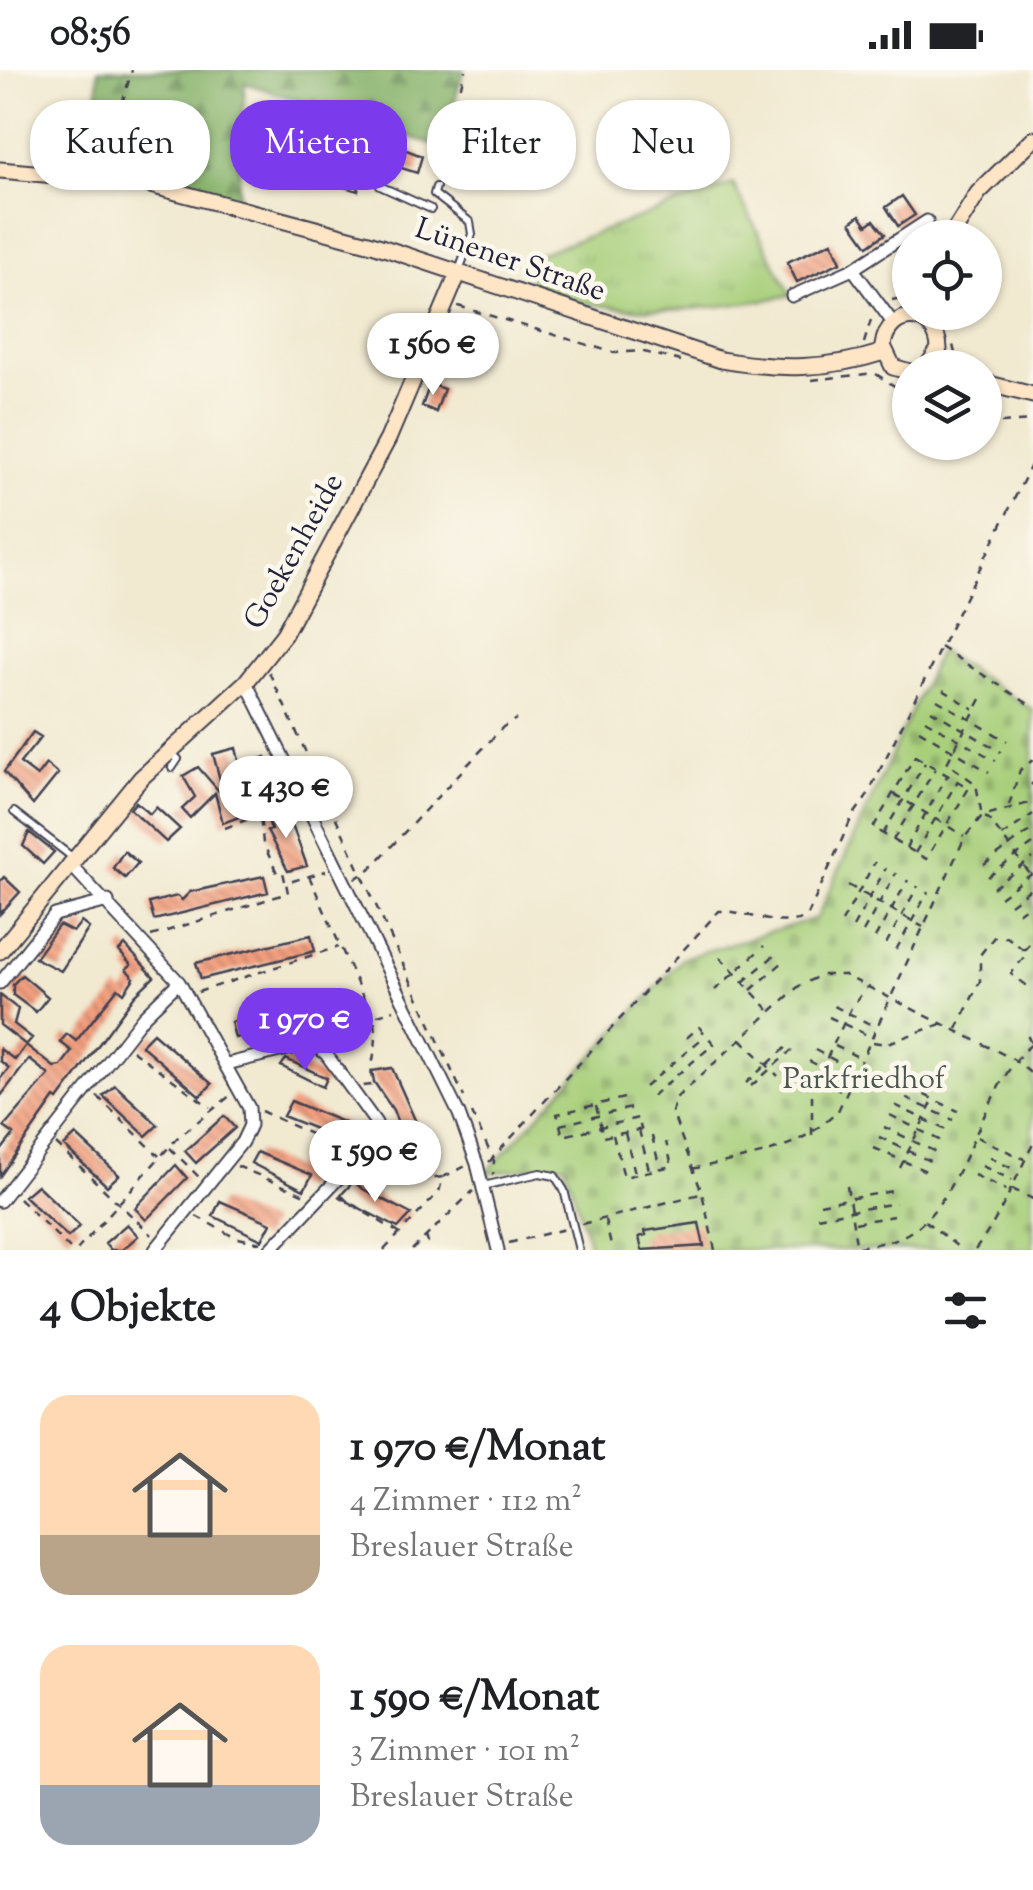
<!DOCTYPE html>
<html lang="de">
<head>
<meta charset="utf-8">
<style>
  body { margin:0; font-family:"Sorts Mill Goudy",serif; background:#f2f2f2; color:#202124; height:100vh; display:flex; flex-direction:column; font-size:38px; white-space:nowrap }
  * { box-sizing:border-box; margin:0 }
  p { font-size:32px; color:#757577 }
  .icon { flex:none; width:55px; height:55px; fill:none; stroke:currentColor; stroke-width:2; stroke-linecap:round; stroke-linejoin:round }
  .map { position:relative; height:1180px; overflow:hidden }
  .details { display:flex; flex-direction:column; background:#fff; flex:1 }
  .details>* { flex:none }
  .hud { position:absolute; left:30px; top:30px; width:975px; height:90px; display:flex; gap:20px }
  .fabs { position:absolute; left:892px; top:150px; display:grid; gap:20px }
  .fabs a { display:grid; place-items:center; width:110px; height:110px; border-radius:50%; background:#fff; box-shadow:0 2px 8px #0004; font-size:50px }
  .price { position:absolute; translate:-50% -85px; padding:0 22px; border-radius:35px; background:#fff; color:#222; font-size:32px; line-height:65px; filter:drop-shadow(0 2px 5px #0008) }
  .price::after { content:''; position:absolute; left:50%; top:60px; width:30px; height:22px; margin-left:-15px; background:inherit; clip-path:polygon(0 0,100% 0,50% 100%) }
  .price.on { background:#7c3aed; color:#fff }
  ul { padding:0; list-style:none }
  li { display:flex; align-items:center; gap:30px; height:250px; padding:0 40px }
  li span { display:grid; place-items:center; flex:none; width:280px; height:200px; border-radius:30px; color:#555 }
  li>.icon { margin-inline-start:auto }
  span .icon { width:120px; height:120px; fill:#fffc; stroke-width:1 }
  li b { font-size:42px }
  h2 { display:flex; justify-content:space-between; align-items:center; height:120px; padding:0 40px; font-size:42px }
  .tag { padding:0 35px; border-radius:40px; background:#fff; box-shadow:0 2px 8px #0004; font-size:35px; line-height:90px }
  .tag.on { background:#7c3aed; color:#fff }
  .status { display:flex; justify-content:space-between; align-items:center; height:70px; padding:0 50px; background:#fff; direction:ltr }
  .status svg { height:28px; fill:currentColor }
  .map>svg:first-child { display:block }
  .grass { fill:url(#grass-tufts); stroke:#65785a; stroke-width:2.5 }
  .forest { fill:url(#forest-firs); stroke:#546a52; stroke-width:2.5 }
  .cemetery { fill:url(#cemetery-stones); stroke:#65785a; stroke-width:2.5 }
  .building { fill:url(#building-back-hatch) }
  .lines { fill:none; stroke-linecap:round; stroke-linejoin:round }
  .service-casing { stroke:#414051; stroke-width:10 }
  .minor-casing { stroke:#414051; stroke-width:15 }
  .secondary-casing { stroke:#414051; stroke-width:19 }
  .path { stroke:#414051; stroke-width:2.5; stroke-dasharray:8 8; stroke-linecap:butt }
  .service { stroke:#fff; stroke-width:6 }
  .minor { stroke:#fff; stroke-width:11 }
  .secondary { stroke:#fde5c5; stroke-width:15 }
  .labels { text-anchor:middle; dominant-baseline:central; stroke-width:9; stroke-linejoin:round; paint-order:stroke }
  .street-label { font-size:30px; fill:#22223b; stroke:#fbf7ec }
  .park-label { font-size:30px; fill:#4a564e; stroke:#fbf7ec }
</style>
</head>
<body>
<div class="status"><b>08:56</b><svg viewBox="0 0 49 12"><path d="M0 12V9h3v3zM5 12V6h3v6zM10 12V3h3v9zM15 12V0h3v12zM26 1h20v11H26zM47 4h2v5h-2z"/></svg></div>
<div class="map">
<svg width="1033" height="1180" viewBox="0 0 1033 1180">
  <defs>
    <pattern id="grass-tufts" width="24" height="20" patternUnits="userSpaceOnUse" patternTransform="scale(2.5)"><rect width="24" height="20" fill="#a8cf7a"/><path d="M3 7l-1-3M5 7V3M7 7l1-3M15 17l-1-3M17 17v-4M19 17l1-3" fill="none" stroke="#90b16a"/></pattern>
    <pattern id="forest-firs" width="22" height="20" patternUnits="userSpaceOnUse" patternTransform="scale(2.5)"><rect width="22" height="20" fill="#86b26a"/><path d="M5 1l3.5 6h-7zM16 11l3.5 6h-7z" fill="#6d9058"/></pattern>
    <pattern id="cemetery-stones" width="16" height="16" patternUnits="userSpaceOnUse" patternTransform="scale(2.5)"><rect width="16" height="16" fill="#a8cf7a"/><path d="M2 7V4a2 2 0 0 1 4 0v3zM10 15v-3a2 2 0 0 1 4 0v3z" fill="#90b16a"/></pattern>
    <pattern id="building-back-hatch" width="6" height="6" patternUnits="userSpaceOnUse" patternTransform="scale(2.5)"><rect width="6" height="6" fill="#f29f7e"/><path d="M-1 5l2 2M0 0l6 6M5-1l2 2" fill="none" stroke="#c48168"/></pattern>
  </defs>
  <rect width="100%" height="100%" fill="#fbf7ec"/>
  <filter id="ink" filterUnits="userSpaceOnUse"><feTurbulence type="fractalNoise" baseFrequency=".01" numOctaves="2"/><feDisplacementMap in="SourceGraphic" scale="20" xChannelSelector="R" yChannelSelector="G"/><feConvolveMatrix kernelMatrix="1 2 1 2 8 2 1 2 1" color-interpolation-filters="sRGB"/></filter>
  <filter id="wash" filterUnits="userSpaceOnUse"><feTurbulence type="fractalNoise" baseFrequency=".0048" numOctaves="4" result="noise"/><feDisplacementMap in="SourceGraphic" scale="40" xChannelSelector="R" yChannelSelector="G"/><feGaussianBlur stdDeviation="2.25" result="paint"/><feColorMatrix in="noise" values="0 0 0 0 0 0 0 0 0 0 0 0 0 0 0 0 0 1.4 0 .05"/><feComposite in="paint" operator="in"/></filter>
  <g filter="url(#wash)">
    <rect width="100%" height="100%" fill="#f1e9d0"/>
    <path class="grass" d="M733,114L791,225C696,244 621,247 527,219L535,185Z"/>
    <path class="forest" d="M98,0H464L441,77L245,13L238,131L98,97Z"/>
    <path class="cemetery" d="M939,581L1033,640V1180H591L565,1094L486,1103L683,888L817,848Z"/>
    <g id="blocks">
      <path class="building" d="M355,60L422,86L417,103L395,96L397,89L367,79L358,121L337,115Z
        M902,126L915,145L898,156L886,137Z
        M860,145L867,155L874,150L885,164L868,176L851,152Z
        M832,172L841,192L797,212L787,192Z
        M430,314L444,319L436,342L422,336Z
        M33,662L41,667L20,693L37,706L46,694L58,704L33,735L4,702Z
        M236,678L240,695L266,687L276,724L263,728L265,737L223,753L215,723L190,748L182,739L195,727L183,706L198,697L225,728L213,684Z
        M136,732L150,744L156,737L180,759L166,772L130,739Z
        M287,741L307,796L288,801L267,761L271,760L267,745Z
        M29,762L54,782L43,794L23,776Z
        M124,781L138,793L125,808L113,798Z
        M264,806L268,822L154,850L149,833L177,826L182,830L190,822Z
        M4,807L20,822L0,844V811Z
        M81,852L89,858L61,901L35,888L59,855L73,862Z
        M311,865L315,881L201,909L196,893Z
        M125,875L154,907L135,925L58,1030L55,1028L0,1106V1082L14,1064L4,1057L49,1005L29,989L0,1027V1009L9,998L0,991V979L15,990L26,975L54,997L61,996L72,981L60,972L67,964L76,971L118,918L124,923L134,908L126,899L131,895L119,881Z
        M22,905L48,927L36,942L13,925V914Z
        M0,925L18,939L14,954L32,968L26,975L0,955Z
        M345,925L350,941L235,968L231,952Z
        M153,963L212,1014L200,1026L141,975Z
        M286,989L327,1008L323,1017L281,996Z
        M392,998L423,1068L427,1067L433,1102L419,1105L414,1081L409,1082L393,1040L374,1012L372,1001Z
        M115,1015L158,1055L146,1066L103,1026Z
        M291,1031L345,1053L338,1068L283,1046Z
        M224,1046L235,1058L196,1093L185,1081Z
        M76,1065L119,1105L107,1116L64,1076Z
        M257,1082L312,1105L304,1120L251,1093Z
        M176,1095L187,1108L146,1150L135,1138Z
        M354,1111L361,1118L411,1144L398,1158L348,1132L341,1125Z
        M37,1115L80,1156L68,1167L24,1126Z
        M220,1131L271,1153L262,1170L213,1146Z
        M699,1153L704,1176L642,1180L639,1167L646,1165L645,1161Z
        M127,1154L138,1166L122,1180H111L105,1173Z"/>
    </g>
  </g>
  <g filter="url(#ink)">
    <use href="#blocks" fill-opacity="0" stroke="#414051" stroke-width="2.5"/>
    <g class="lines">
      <defs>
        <path id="service" d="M380,116L431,139
          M436,117L434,124L470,152L472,164L459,201
          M170,681L178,689L172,698
          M14,742L72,787
          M483,1116L540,1103L555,1106L564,1120L579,1180"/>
        <path id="minor" d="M853,199L893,253
          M792,226L853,199L927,151
          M246,612L459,1044L477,1094L498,1180
          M69,793L179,912L249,1038L250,1055L242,1072L155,1180
          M0,913L55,845L108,831
          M227,994L312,973L326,984L376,1053L373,1072L270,1180
          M0,1131L143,947L179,912"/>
        <path id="secondary" d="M0,100L143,113L372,174L721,290C779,300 827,300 884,282
          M950,168L978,123L1033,69
          M910,302L893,297L883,276C888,236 938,239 939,279L926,298
          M985,313L1033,325
          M0,881L141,708L246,612L284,564L388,369L458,204"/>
      </defs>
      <use href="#service" class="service-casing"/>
      <use href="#minor" class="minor-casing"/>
      <use href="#secondary" class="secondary-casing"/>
      <path class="path" d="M121,97L120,40L132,0
        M437,110L465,0
        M892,230L910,226
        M458,236L615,283L640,281L681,291
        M945,242L949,258
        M864,273L873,243
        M951,298L956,287L952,271
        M876,304L896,317L910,320
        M812,310L875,303
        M903,313L900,335L910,350
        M985,354L1033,351
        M940,577L1033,637
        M269,602L464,1027
        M943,620L974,639
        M981,629L947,693L976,714L982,746L989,749L1033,808
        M937,630L1007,671
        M931,640L1001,682
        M925,650L996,691
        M919,660L989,702
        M915,686L969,718L926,789L873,758Z
        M1031,715L1033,713
        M894,724L964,766
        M1009,735L1020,700L1033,690
        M225,758L259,745
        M883,764L925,693
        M1002,766L1033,744
        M893,770L935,699
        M906,778L947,706
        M915,783L957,712
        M984,795L1033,759
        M309,806L375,954C379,977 369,993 372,1015L363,1016
        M988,807L1033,774
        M355,809L371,798L503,657L516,649
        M285,811L283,802L277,803L263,773L260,745L273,733L293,729
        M848,815L923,857
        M993,818L1033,788
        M1000,827L1033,803
        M1010,834L1033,817
        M1018,843L1033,832
        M842,852L875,792
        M853,857L886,798
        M863,862L896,803
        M151,866L288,823L286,813L326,801
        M875,868L908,810
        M886,874L918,816
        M896,880L928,822
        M1024,880L1033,870
        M720,887L769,940
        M743,912L776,884
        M715,920L764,876
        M751,920L783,892
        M198,922L338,877
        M834,936L872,955
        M829,947L867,965
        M957,959L980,911V885L994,867H1007L1024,880V887L1011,904L1033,920
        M316,964L394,940
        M741,969L778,1006
        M873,972L885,974L941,954
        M1031,973L1028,967L1033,962
        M835,976L856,986
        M132,980L210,1037
        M815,980L851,999
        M809,991L846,1009
        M768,994L788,976
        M807,1002L840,1020
        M746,1013L766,995
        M751,1016L792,980
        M645,1017L705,966
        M910,1018L958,1041
        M97,1026L159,1086
        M652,1026L714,974L699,957L682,972
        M624,1028L557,1044L563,1066L638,1048L641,1059
        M906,1028L953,1050
        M895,1035L948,1061
        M596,1036L603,1067L648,1058
        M261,1041L349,1082
        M472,1043L494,1091L493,1105
        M890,1045L943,1072
        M560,1055L635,1037
        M884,1057L938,1083
        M639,1060L649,1100
        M625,1063L635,1103
        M613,1065L624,1107L672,1096L666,1072
        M812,1065V1019L851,938L867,917
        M652,1066L660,1099
        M879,1067L934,1093
        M977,1067L1024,1089
        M56,1074L152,1165
        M170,1078L200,1108
        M874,1078L928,1102
        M989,1087L1017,1101
        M489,1092L719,841C751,841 776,860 807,847L852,747L866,728L1033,391
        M237,1096L307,1126
        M982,1096L1012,1110
        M900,1098L934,1029
        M692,1099C750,1086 794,1084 838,1041L965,767L982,746L1033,732
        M974,1105L1006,1120
        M443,1107L466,1096
        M847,1116L857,1180
        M1012,1119L1033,1129
        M338,1126L399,1163
        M19,1128L71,1180
        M820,1134L898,1120
        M196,1146L234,1167L261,1173
        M817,1147L896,1133
        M605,1150L612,1180
        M925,1151L962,1180
        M855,1153L893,1146
        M582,1154L700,1124
        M426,1166L430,1180
        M509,1173L565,1159
        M77,1180L177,1068L231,1025
        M384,1180L439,1122L443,1107L418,1111L399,1106
        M412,1180L473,1121
        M715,1180L702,1123L672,1042L676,1028L799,916L821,905H844L1013,989L1033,1005
        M842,1180C861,1176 886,1174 903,1166C965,1137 979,1016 1033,973
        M975,1180C1000,1148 1014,1111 1033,1074"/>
      <use href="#service" class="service"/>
      <use href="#minor" class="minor"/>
      <use href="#secondary" class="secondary"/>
    </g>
  </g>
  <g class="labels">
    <g class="street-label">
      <text transform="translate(510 191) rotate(19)">Lünener Straße</text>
      <text transform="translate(295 482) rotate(-61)">Goekenheide</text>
    </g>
    <g class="park-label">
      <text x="864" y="1010">Parkfriedhof</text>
    </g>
  </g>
</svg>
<div class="fabs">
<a><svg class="icon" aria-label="locate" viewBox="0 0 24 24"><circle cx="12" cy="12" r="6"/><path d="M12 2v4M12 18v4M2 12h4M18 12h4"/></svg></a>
<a><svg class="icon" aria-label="layers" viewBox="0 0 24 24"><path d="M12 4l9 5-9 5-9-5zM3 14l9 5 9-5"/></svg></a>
</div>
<b class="price" style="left:433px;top:328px">1 560 €</b>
<b class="price" style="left:286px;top:771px">1 430 €</b>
<b class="price on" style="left:305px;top:1003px">1 970 €</b>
<b class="price" style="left:375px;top:1135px">1 590 €</b>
<div class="hud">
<a class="tag">Kaufen</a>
<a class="tag on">Mieten</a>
<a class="tag">Filter</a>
<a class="tag">Neu</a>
</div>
</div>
<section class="details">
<h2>4 Objekte<svg class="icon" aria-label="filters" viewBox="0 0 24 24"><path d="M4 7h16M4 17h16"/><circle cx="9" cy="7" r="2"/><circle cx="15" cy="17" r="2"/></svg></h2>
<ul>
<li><span style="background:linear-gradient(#ffd9b3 70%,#b9a48a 0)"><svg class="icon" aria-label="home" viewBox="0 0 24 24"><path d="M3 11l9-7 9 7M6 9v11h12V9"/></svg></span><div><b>1 970 €/Monat</b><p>4 Zimmer · 112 m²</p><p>Breslauer Straße</p></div></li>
<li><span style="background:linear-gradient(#ffd9b3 70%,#9aa5b1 0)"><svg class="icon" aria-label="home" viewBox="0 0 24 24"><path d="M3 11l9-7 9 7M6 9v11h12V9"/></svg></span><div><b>1 590 €/Monat</b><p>3 Zimmer · 101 m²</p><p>Breslauer Straße</p></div></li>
</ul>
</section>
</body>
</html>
